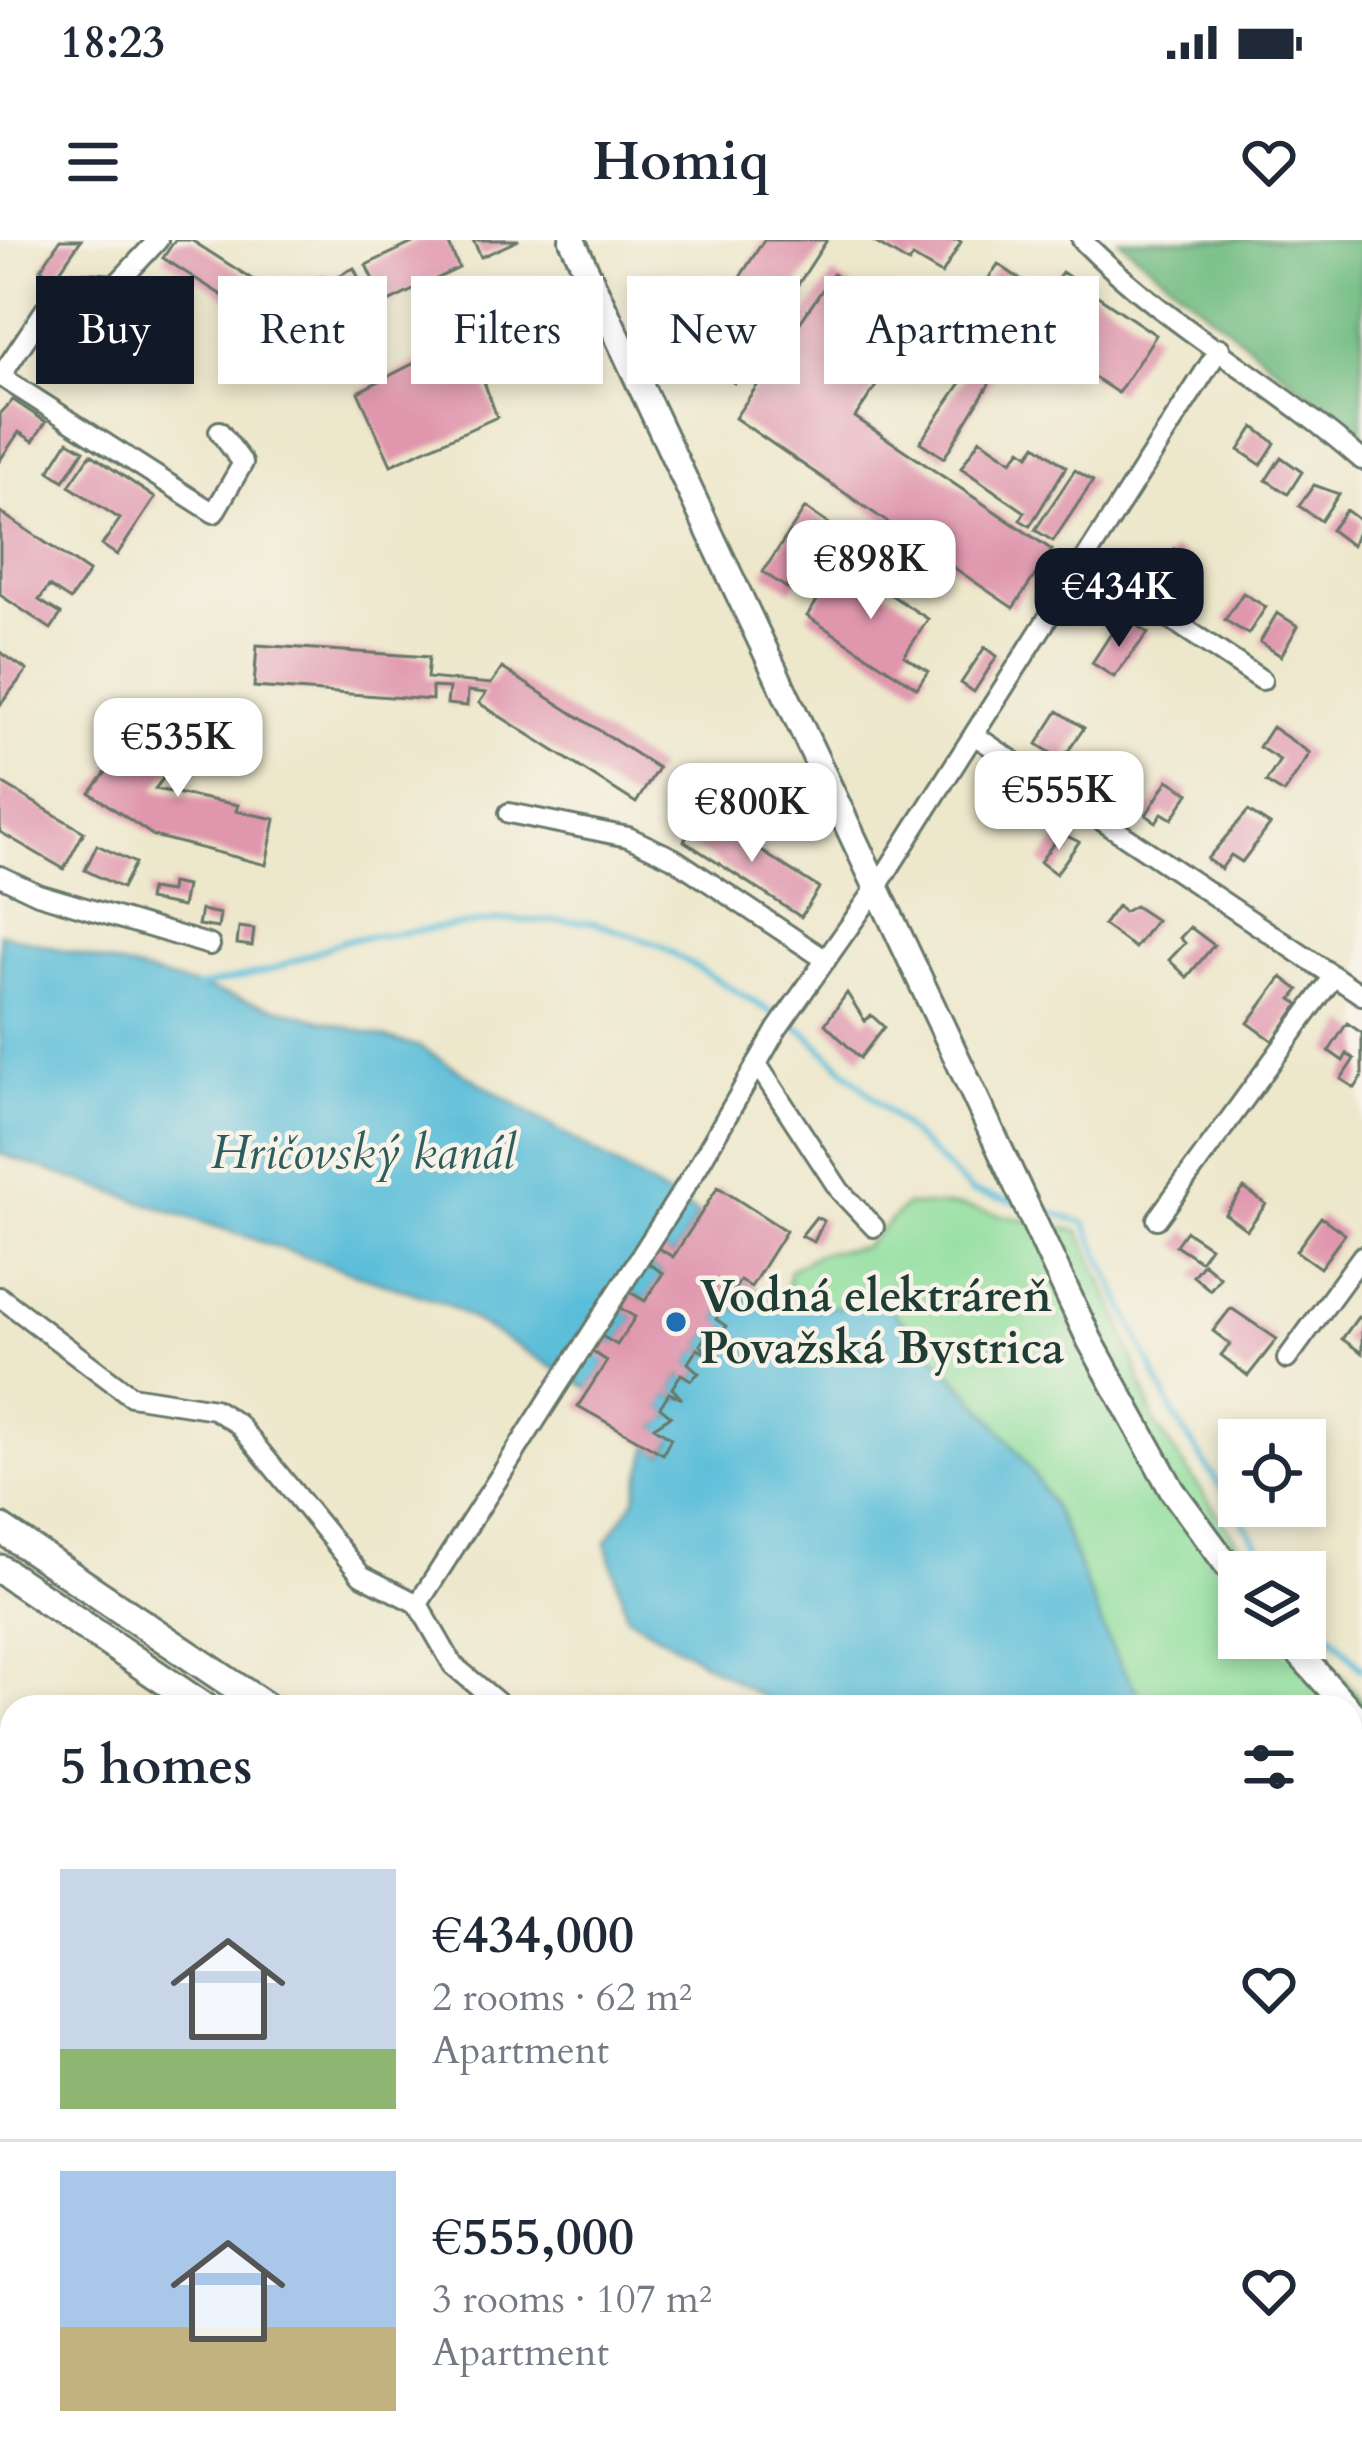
<!DOCTYPE html>
<html lang="en">
<head>
<meta charset="utf-8">
<style>
  body { margin:0; font-family:Cardo,serif; background:#f2f2f3; color:#1f2937; height:100vh; display:flex; flex-direction:column; font-size:45px; white-space:nowrap }
  * { box-sizing:border-box; margin:0 }
  p { font-size:39px; color:#747a83 }
  .icon { flex:none; width:66px; height:66px; fill:none; stroke:currentColor; stroke-width:2; stroke-linecap:round; stroke-linejoin:round }
  .map { position:relative; flex:1; overflow:hidden }
  .drawer { position:absolute; left:0px; top:1455px; width:1362px; height:768px; display:flex; flex-direction:column; background:#fff; border-radius:36px 36px 0 0; box-shadow:0 6px 18px #0003 }
  .drawer>* { flex:none }
  .hud { position:absolute; left:36px; top:36px; width:1290px; height:108px; display:flex; gap:24px }
  .controls { position:absolute; left:1218px; top:1179px; display:grid; gap:24px }
  .controls a { display:grid; place-items:center; width:108px; height:108px; border-radius:0px; background:#fff; box-shadow:0 6px 18px #0003; font-size:60px }
  .price { position:absolute; translate:-50% -102px; padding:0 27px; border-radius:24px; background:#fff; color:#222; font-size:39px; line-height:78px; filter:drop-shadow(0 3px 6px #0008) }
  .price::after { content:''; position:absolute; left:50%; top:72px; width:36px; height:27px; margin-left:-18px; background:inherit; clip-path:polygon(0 0,100% 0,50% 100%) }
  .price.active { background:#111827; color:#fff }
  ul { padding:0; list-style:none }
  li { display:flex; align-items:center; gap:36px; height:300px; padding:0 60px }
  li+li { border-top:3px solid #e0e1e3 }
  li span { display:grid; place-items:center; flex:none; width:336px; height:240px; border-radius:0px; color:#555 }
  li>.icon { margin-inline-start:auto }
  span .icon { width:144px; height:144px; fill:#fffc; stroke-width:1 }
  li b { font-size:51px }
  h2 { display:flex; justify-content:space-between; align-items:center; height:144px; padding:0 60px; font-size:51px }
  .chip { padding:0 42px; border-radius:0px; background:#fff; box-shadow:0 6px 18px #0003; font-size:42px; line-height:108px }
  .chip.active { background:#111827; color:#fff }
  .status { display:flex; justify-content:space-between; align-items:center; height:84px; padding:0 60px; background:#fff; direction:ltr }
  .status svg { height:33px; fill:currentColor }
  header { display:flex; justify-content:space-between; align-items:center; height:156px; padding:0 60px; background:#fff; font-size:54px; font-weight:600 }
  .map>svg:first-child { display:block }
  .green { fill:#8fde9d; stroke:#578e68; stroke-width:3 }
  .forest { fill:#73bd84; stroke:#497d5c; stroke-width:3 }
  .water { fill:#5abdd9; stroke:#3c7d86; stroke-width:3 }
  .lines { fill:none; stroke-linecap:round; stroke-linejoin:round }
  .stream { stroke:#5abdd9; stroke-width:6 }
  .building { fill:#e097ae }
  .minor-casing { stroke:#677869; stroke-width:24 }
  .major-casing { stroke:#677869; stroke-width:30 }
  .highway-casing { stroke:#677869; stroke-width:33 }
  .minor { stroke:#fff; stroke-width:18 }
  .major { stroke:#fff; stroke-width:24 }
  .highway { stroke:#fff; stroke-width:27 }
  .poi-dot { fill:#1f6fb2; stroke:#f7f3e8; stroke-width:4.5 }
  .labels { text-anchor:middle; dominant-baseline:central; stroke-width:9; stroke-linejoin:round; paint-order:stroke }
  .poi-label { font-size:45px; font-weight:bold; fill:#1f3d34; stroke:#f7f3e8; text-anchor:start }
  .water-label { font-size:48px; font-style:italic; fill:#2e5d5d; stroke:#f7f3e8 }
</style>
</head>
<body>
<div class="status"><b>18:23</b><svg viewBox="0 0 49 12"><path d="M0 12V9h3v3zM5 12V6h3v6zM10 12V3h3v9zM15 12V0h3v12zM26 1h20v11H26zM47 4h2v5h-2z"/></svg></div>
<header><svg class="icon" aria-label="menu" viewBox="0 0 24 24"><path d="M4 6h16M4 12h16M4 18h16"/></svg>Homiq<svg class="icon" aria-label="heart" viewBox="0 0 24 24"><path d="M12 20l-8-8c-3-5 5-10 8-4 3-6 11-1 8 4z"/></svg></header>
<div class="map">
<svg width="1362" height="2223" viewBox="0 0 1362 2223">
  <rect width="100%" height="100%" fill="#f7f3e8"/>
  <filter id="ink" filterUnits="userSpaceOnUse"><feTurbulence type="fractalNoise" baseFrequency=".00833" numOctaves="2"/><feDisplacementMap in="SourceGraphic" scale="24" xChannelSelector="R" yChannelSelector="G"/><feConvolveMatrix kernelMatrix="1 2 1 2 8 2 1 2 1" color-interpolation-filters="sRGB"/></filter>
  <filter id="wash" filterUnits="userSpaceOnUse"><feTurbulence type="fractalNoise" baseFrequency=".004" numOctaves="4" result="noise"/><feDisplacementMap in="SourceGraphic" scale="48" xChannelSelector="R" yChannelSelector="G"/><feGaussianBlur stdDeviation="2.7" result="paint"/><feColorMatrix in="noise" values="0 0 0 0 0 0 0 0 0 0 0 0 0 0 0 0 0 1.4 0 .05"/><feComposite in="paint" operator="in"/></filter>
  <g filter="url(#wash)">
    <rect width="100%" height="100%" fill="#ede7cb"/>
    <path class="green" d="M906,965L959,966L1079,991L1118,1076L1156,1185L1258,1332H1239V1398L1305,1394L1362,1460V1607L1350,1599V1467H1149C1098,1406 1087,1328 1049,1260C1010,1189 944,1127 889,1067H783L790,1030L820,1013L864,1007Z"/>
    <path class="forest" d="M1119,0H1362V197Z"/>
    <path class="water" d="M0,693L420,807L699,975L673,1017L659,1009L649,1024L663,1033L645,1061L631,1052L621,1068L635,1077L617,1105L603,1096L598,1101L607,1121L589,1149L446,1064L0,914Z
      M740,1040L783,1067H889C943,1127 1009,1188 1049,1260C1087,1328 1098,1406 1149,1467H778L627,1376L606,1302L634,1261L649,1206L663,1214L672,1201L654,1187L671,1176L660,1167L669,1153L682,1159L672,1148L681,1134L691,1140L699,1133L688,1123L697,1109L711,1114L700,1105L709,1091L719,1097L727,1089L716,1079L725,1065L739,1070L728,1061Z
      M1350,1599L1362,1607V1828L1350,1820Z"/>
    <g class="lines">
      <path class="stream" d="M195,748L271,730L346,700L500,680L592,682L659,705L806,793L972,952L1016,962
        M1034,967L1085,983L1176,1179L1276,1332
        M1305,1366L1362,1429"/>
    </g>
    <g id="blocks">
      <path class="building" d="M60,0H81L55,38L41,29Z
        M175,0H191L255,41L239,66L163,18Z
        M419,0H447L459,28L384,64L366,25Z
        M473,0H519L481,17Z
        M764,0H827L734,143L690,114Z
        M871,0H958L961,2L942,34L913,17L909,23Z
        M998,24L1021,40L1003,68L979,53Z
        M354,28L378,80L354,91L290,49L314,38L326,36L328,41Z
        M1062,32L1156,95L1118,153L1013,84L1032,54L1042,61Z
        M833,34L914,90L855,177L1052,310L1013,368L735,178Z
        M978,67L997,79L969,121L945,106L967,72L972,76Z
        M467,96L497,177L391,225L358,152Z
        M983,111L1002,123L944,218L920,202Z
        M13,160L46,182L33,201L19,192L0,220V174Z
        M1254,187L1275,203L1261,225L1239,210Z
        M980,199L1012,221L1021,209L1029,215L1036,205L1066,227L1030,286L1020,280L1025,272L961,228Z
        M68,201L84,210L64,241L49,231Z
        M91,214L155,258L117,315L102,305L120,279L69,246Z
        M1281,217L1302,232L1288,254L1266,240Z
        M1075,230L1093,241L1053,301L1035,290Z
        M1314,245L1339,254L1321,281L1299,266Z
        M805,268L833,287L791,351L763,332Z
        M1346,270L1362,282L1352,306L1331,290Z
        M0,272L89,332L70,360L49,346L39,360L61,374L51,389L0,355Z
        M1174,309L1194,323L1175,350L1155,336Z
        M842,323L928,379L904,416L928,431L917,448L807,376Z
        M1243,353L1266,367L1248,394L1225,380Z
        M1277,373L1298,386L1281,416L1260,402Z
        M1133,383L1148,393L1114,437L1092,423L1114,389L1124,396Z
        M257,405L429,417L427,438L491,444L502,428L658,528L636,563L479,463L486,453L468,451L467,466L447,464L449,448L432,447V460L254,447Z
        M985,407L997,416L974,452L961,443Z
        M0,412L27,430L0,465Z
        M1058,471L1084,488L1062,520L1037,504Z
        M151,474L189,504L155,549L238,565L236,571L275,579L266,625L154,596L90,553Z
        M1272,487L1310,513L1284,553L1266,542L1280,520L1259,507Z
        M1168,540L1189,553L1172,579L1162,573L1156,582L1146,575Z
        M0,542L84,592L64,629L0,592Z
        M1248,571L1270,585L1242,622L1231,615L1221,629L1207,619Z
        M702,573L819,648L801,677L684,601Z
        M1061,593L1079,602L1056,634L1040,622Z
        M97,605L135,623L122,648L85,630Z
        M171,643L186,646L182,667L148,660L150,649L170,652Z
        M1117,666L1124,672L1135,666L1156,680L1135,708L1103,685Z
        M201,670L220,674L218,688L198,685Z
        M239,687L254,689L252,706L237,704Z
        M1190,687L1214,705L1187,737L1169,720L1185,703L1180,698Z
        M1282,737L1299,750L1292,759L1299,764L1273,801L1248,783Z
        M847,753L865,781L871,775L884,787L860,818L825,784Z
        M1347,783L1362,793V837L1355,848L1341,839L1354,819L1347,814L1343,821L1329,811Z
        M718,947L786,991L751,1047L740,1040L728,1061L738,1071L725,1065L716,1079L726,1086L722,1096L709,1091L700,1105L712,1116L697,1109L688,1123L699,1133L691,1140L681,1134L672,1148L682,1159L669,1153L660,1167L671,1176L654,1187L671,1198L663,1214L578,1166L607,1121L592,1111L599,1100L602,1096L617,1105L635,1077L620,1068L623,1063L630,1052L645,1061L663,1033L649,1024L651,1019L658,1008L673,1017Z
        M1244,948L1266,964L1247,990L1225,974Z
        M816,977L824,981L814,1002L801,996Z
        M1321,977L1345,994L1320,1028L1296,1011Z
        M1186,991L1210,1007L1200,1021L1176,1005Z
        M1203,1023L1220,1037L1210,1050L1193,1036Z
        M1231,1068L1277,1099L1248,1136L1221,1115L1230,1104L1213,1091Z
        M1358,1077L1362,1079V1113L1342,1099Z"/>
    </g>
  </g>
  <g filter="url(#ink)">
    <use href="#blocks" fill-opacity="0" stroke="#677869" stroke-width="3"/>
    <g class="lines">
      <defs>
        <path id="minor" d="M1082,0C1164,84 1272,141 1362,220
          M0,136L214,273L243,223L219,191
          M1,136L53,58L71,42L116,45L158,0
          M1084,321L1220,108
          M974,495L1362,755
          M509,573L628,597L673,618L826,720
          M0,636L38,654L210,705
          M757,824L840,951L874,987
          M1157,979L1334,736
          M0,1057L131,1156L214,1169L238,1184L361,1335L418,1364L453,1425L503,1467
          M1287,1119L1362,1016
          M418,1364L697,928L777,789L875,650L1084,321L1262,440
          M1350,1943L1362,1949"/>
        <path id="major" d="M572,0L1090,1101L1172,1250L1239,1341
          M1285,1398L1347,1467
          M1350,1471L1362,1484"/>
        <path id="highway" d="M0,1288L266,1467
          M0,1329L204,1467
          M1350,2199L1362,2208
          M1306,2211L1324,2223"/>
      </defs>
      <use href="#minor" class="minor-casing"/>
      <use href="#major" class="major-casing"/>
      <use href="#highway" class="highway-casing"/>
      <use href="#minor" class="minor"/>
      <use href="#major" class="major"/>
      <use href="#highway" class="highway"/>
    </g>
  </g>
  <circle class="poi-dot" cx="676" cy="1082" r="12"/>
  <g class="labels">
    <g class="poi-label">
      <text x="700" y="1056">Vodná elektráreň<tspan x="700" dy="52">Považská Bystrica</tspan></text>
    </g>
    <g class="water-label">
      <text x="363" y="912">Hričovský kanál</text>
    </g>
  </g>
</svg>
<div class="controls">
<a><svg class="icon" aria-label="locate" viewBox="0 0 24 24"><circle cx="12" cy="12" r="6"/><path d="M12 2v4M12 18v4M2 12h4M18 12h4"/></svg></a>
<a><svg class="icon" aria-label="layers" viewBox="0 0 24 24"><path d="M12 4l9 5-9 5-9-5zM3 14l9 5 9-5"/></svg></a>
</div>
<b class="price" style="left:871px;top:382px">€898K</b>
<b class="price active" style="left:1119px;top:410px">€434K</b>
<b class="price" style="left:178px;top:560px">€535K</b>
<b class="price" style="left:1059px;top:613px">€555K</b>
<b class="price" style="left:752px;top:625px">€800K</b>
<div class="hud">
<a class="chip active">Buy</a>
<a class="chip">Rent</a>
<a class="chip">Filters</a>
<a class="chip">New</a>
<a class="chip">Apartment</a>
</div>
<section class="drawer">
<h2>5 homes<svg class="icon" aria-label="filters" viewBox="0 0 24 24"><path d="M4 7h16M4 17h16"/><circle cx="9" cy="7" r="2"/><circle cx="15" cy="17" r="2"/></svg></h2>
<ul>
<li><span style="background:linear-gradient(#c9d6e8 75%,#8fb573 0)"><svg class="icon" aria-label="home" viewBox="0 0 24 24"><path d="M3 11l9-7 9 7M6 9v11h12V9"/></svg></span><div><b>€434,000</b><p>2 rooms · 62 m²</p><p>Apartment</p></div><svg class="icon" aria-label="heart" viewBox="0 0 24 24"><path d="M12 20l-8-8c-3-5 5-10 8-4 3-6 11-1 8 4z"/></svg></li>
<li><span style="background:linear-gradient(#a9c7e8 65%,#c2b280 0)"><svg class="icon" aria-label="home" viewBox="0 0 24 24"><path d="M3 11l9-7 9 7M6 9v11h12V9"/></svg></span><div><b>€555,000</b><p>3 rooms · 107 m²</p><p>Apartment</p></div><svg class="icon" aria-label="heart" viewBox="0 0 24 24"><path d="M12 20l-8-8c-3-5 5-10 8-4 3-6 11-1 8 4z"/></svg></li>
</ul>
</section>
</div>
</body>
</html>
